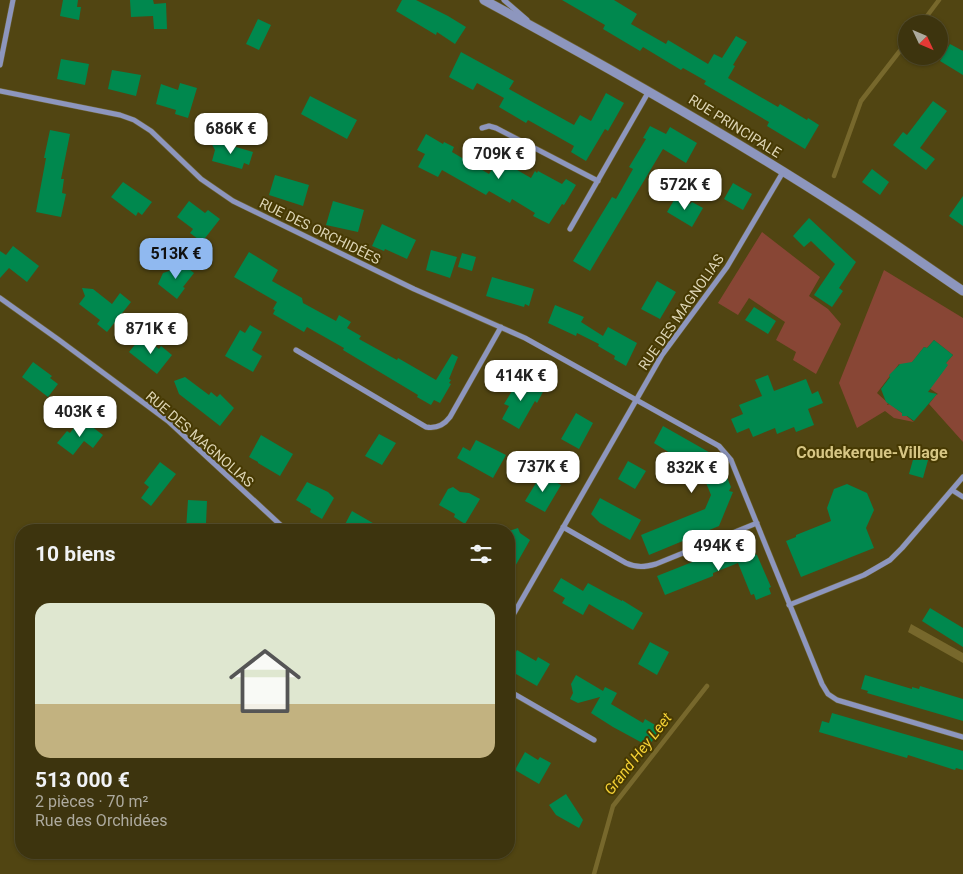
<!DOCTYPE html>
<html lang="fr">
<head>
<meta charset="utf-8">
<style>
  body { margin:0; font-family:Roboto,sans-serif; background:#443c17; color:#f1f3f6; height:100vh; display:flex; flex-direction:column; font-size:19px; white-space:nowrap }
  * { box-sizing:border-box; margin:0 }
  p { font-size:16px; color:#adaa9e }
  .icon { flex:none; width:28px; height:28px; fill:none; stroke:currentColor; stroke-width:2; stroke-linecap:round; stroke-linejoin:round }
  .map { position:relative; flex:1; overflow:hidden }
  .sheet { position:absolute; left:15px; top:524px; width:500px; height:335px; display:flex; flex-direction:column; background:#3d340e; border-radius:20px; box-shadow:0 1px 4px #0004,0 0 0 1px #564f2e }
  .sheet>* { flex:none }
  .needle { width:32px; rotate:134deg }
  .buttons { position:absolute; left:898px; top:15px; display:grid; gap:10px }
  .buttons a { display:grid; place-items:center; width:50px; height:50px; border-radius:50%; background:#3d340e; box-shadow:0 1px 4px #0004,0 0 0 1px #564f2e; font-size:25px }
  .price { position:absolute; translate:-50% -42px; padding:0 11px; border-radius:10px; background:#fff; color:#222; font-size:16px; line-height:32px; filter:drop-shadow(0 1px 2px #0008) }
  .price::after { content:''; position:absolute; left:50%; top:30px; width:15px; height:11px; margin-left:-8px; background:inherit; clip-path:polygon(0 0,100% 0,50% 100%) }
  .price.active { background:#90b9f0; color:#111 }
  ul { padding:0; list-style:none }
  li { display:grid; align-content:center; gap:10px; height:265px; padding:0 20px }
  li+li { border-top:1px solid #564f2e }
  li span { display:grid; place-items:center; height:155px; border-radius:15px; color:#555 }
  li>.icon { margin-inline-start:auto }
  span .icon { width:90px; height:90px; fill:#fffc; stroke-width:1 }
  li b { font-size:21px }
  h2 { display:flex; justify-content:space-between; align-items:center; height:60px; padding:0 20px; font-size:21px }
  .map>svg:first-child { display:block }
  .green { fill:#884635 }
  .water { fill:#77682c }
  .lines { fill:none; stroke-linecap:round; stroke-linejoin:round }
  .stream { stroke:#77682c; stroke-width:4.5 }
  .building { fill:#00884e }
  .minor-casing { stroke:#6d6233; stroke-width:6 }
  .tertiary-casing { stroke:#6d6233; stroke-width:10 }
  .minor { stroke:#8d96be; stroke-width:5 }
  .tertiary { stroke:#8d96be; stroke-width:9 }
  .labels { text-anchor:middle; dominant-baseline:central; stroke-width:4; stroke-linejoin:round; paint-order:stroke }
  .street-label { font-size:14px; fill:#ddd5b5; stroke:#473a03 }
  .water-label { font-size:15px; font-style:italic; fill:#f6d235; stroke:#473a03 }
  .quarter-label { font-size:16px; font-weight:bold; fill:#d7c684; stroke:#473a03 }
</style>
</head>
<body>
<div class="map">
<svg width="963" height="874" viewBox="0 0 963 874">
  <rect width="100%" height="100%" fill="#514512"/>
  <path class="green" d="M762,232L820,277L809,296L828,309L841,324L816,374L793,360L796,352L776,340L785,322L749,298L738,315L718,303Z
    M884,270L963,318V442L929,404L936,395L938,394L929,388L941,374L946,366L947,367L946,363L953,355L934,340L927,348L924,347L906,370L899,364L877,393L888,403L887,405L890,404L902,413V416L904,414L914,422L894,418L885,411L857,428L839,383Z"/>
  <path class="water" d="M911,624L963,653V663L908,632Z"/>
  <g class="lines">
    <path class="stream" d="M921,24L939,0
      M834,176L861,101L906,43
      M594,874L613,806L707,686"/>
  </g>
  <path class="building" d="M63,0H78L77,7H81L79,20L60,16Z
    M130,0H153L154,4L166,3L167,29H154L153,16L131,17Z
    M402,0H416L448,16L466,27L455,44L437,32L436,35L396,11Z
    M562,0H614L637,14L631,24L666,44L668,40L708,64L714,54L722,58L736,36L747,42L733,65L735,66L728,78L778,107L780,104L807,120L808,118L819,125L805,149L767,126L769,122L704,84L706,81L683,68L681,70L643,47L640,51L603,29L605,25Z
    M258,19L271,25L259,50L246,44Z
    M950,44L963,51V75L940,61Z
    M461,52L514,81L509,89L574,125L580,115L591,121L606,93L624,103L608,131L605,129L586,161L571,152L574,146L528,120L526,123L499,107L504,98L477,83L473,90L449,77Z
    M61,59L89,64L85,85L57,79Z
    M112,70L141,75L136,96L108,89Z
    M180,83L197,88L188,118L175,114L176,110L156,104L161,84L178,90Z
    M310,96L357,120L347,139L301,114Z
    M933,101L947,111L920,148L935,159L926,170L893,145L903,132L907,135Z
    M650,126L666,134L670,127L697,143L686,163L663,149L590,271L573,261L612,197L616,199L633,169L629,167L646,139L643,138Z
    M50,130L70,134L61,179H64L62,193L66,194L61,217L36,212L46,158H44Z
    M426,134L443,144L444,142L454,147L452,152L489,174L498,159L531,178L535,171L537,173L538,171L562,184L566,179L576,185L564,205L562,204L549,224L533,216L535,213L512,199L510,203L489,191L486,195L442,170L438,177L418,167L425,154L417,150Z
    M209,139L253,152L249,165L244,163L242,169L212,161L215,150Z
    M872,169L889,182L880,195L862,182Z
    M275,175L309,185L303,206L269,195Z
    M123,182L152,202L142,215L138,212L136,216L111,197Z
    M733,183L752,194L743,210L724,199Z
    M677,195L690,204L692,202L703,208L692,227L667,212Z
    M963,196V226L949,216Z
    M189,201L205,213L208,210L220,219L202,242L190,233L193,229L177,217Z
    M333,201L364,210L358,232L326,225Z
    M809,218L856,262L839,288L843,291L832,307L814,295L835,264L811,241L804,247L793,236Z
    M382,224L416,240L407,259L385,249L384,251L372,246Z
    M13,246L39,266L27,282L9,268L0,278V251L6,255Z
    M431,250L457,257L450,278L426,270Z
    M249,252L278,270L272,281L302,298L303,303L336,321L339,315L351,322L347,328L361,336L359,339L397,360L398,358L436,380L452,354L458,357L449,379L451,380L449,383L451,384L440,403L434,400L431,405L417,397L418,395L343,350L344,348L307,327L304,332L273,314L275,310L273,309L277,302L234,277Z
    M462,253L476,257L472,271L458,267Z
    M179,261L194,273L183,287L185,288L177,299L158,284L163,273L172,270Z
    M492,277L534,289L529,306L525,304L524,307L486,296Z
    M657,281L676,292L660,319L641,309Z
    M82,288L93,289L112,304L120,293L131,302L107,332L97,324L100,320L79,304L85,296Z
    M555,305L584,317L581,322L603,336L608,327L637,343L626,366L614,359L615,356L598,346L599,344L577,333L576,336L548,323Z
    M754,307L776,321L768,334L745,320Z
    M250,325L262,332L252,350L262,356L253,372L225,356L240,330L245,333Z
    M142,336L159,349L161,346L172,355L157,374L129,352Z
    M934,340L953,355L946,363L948,365L928,392L937,394L914,421L907,416H902V413L886,402L881,389L890,377L889,375L900,364L912,362L924,347L927,348Z
    M33,362L52,376L50,378L58,384L48,397L22,377Z
    M768,375L774,391L806,379L812,394L818,391L823,403L808,409L814,425L796,432L794,427L777,434L775,428L753,437L749,428L737,433L731,419L743,414L739,405L762,396L755,380Z
    M185,377L209,395L211,392L217,397L220,394L234,408L220,426L179,394L174,381Z
    M520,378L526,381L527,379L544,390L537,403L535,401L519,429L502,419L509,406L504,404Z
    M576,413L593,423L579,449L561,439Z
    M87,423L103,435L93,448L84,441L73,455L57,443L67,431L70,433L76,425L82,430Z
    M663,426L714,455L716,460L721,463L731,487L729,491L733,492L719,526L649,555L641,535L705,509L711,495L702,473L654,443Z
    M379,434L396,443L382,465L365,456Z
    M261,435L293,454L280,476L258,463V462L249,457Z
    M476,440L506,455L493,478L457,458L463,447L470,451Z
    M916,449L930,453L923,478L909,474Z
    M628,461L646,471L635,489L618,479Z
    M160,462L176,474L151,506L141,498L149,487L144,483Z
    M545,476L561,485L545,512L525,501L539,478Z
    M307,482L328,492L334,498L322,519L310,512L311,509L296,500Z
    M847,484L867,493L874,510L866,528L874,548L801,577L786,541L796,537V535L831,521L827,508L834,489Z
    M453,487L460,492L469,493L480,499L465,524L454,517L455,514L439,505L448,489Z
    M600,498L641,520L630,540L600,523L591,514Z
    M188,500L207,501L206,524L208,530H186Z
    M352,511L385,530H342Z
    M518,528L520,533L530,540L509,577V531Z
    M733,546L757,555L771,587L769,588L771,594L756,600L754,594L751,595L738,563L713,573V576L665,595L657,576Z
    M561,578L583,591L588,583L612,596L622,601V600L643,613L633,630L589,604L583,615L562,603L565,598L553,591Z
    M930,608L963,628V647L922,621Z
    M650,642L669,652L657,675L638,664Z
    M517,650L536,661L538,657L550,664L537,686L509,670V664Z
    M576,675L603,691L605,687L617,693L611,704L643,723L645,719L662,729L648,746L613,727L591,713L600,697L578,703L570,699L573,693L571,684Z
    M865,675L912,689V687L919,689L920,686L963,699V721L867,693L868,691L861,689Z
    M832,713L963,751V770L956,768L955,770L908,755L907,758L819,732L822,721L829,723Z
    M525,752L538,760L540,757L551,763L539,784L515,770Z
    M566,794L583,820L579,828L556,815L549,805Z"/>
  <g class="lines">
    <defs>
      <path id="minor" d="M504,0L527,20
        M0,65L13,0
        M0,91L120,115L134,120L151,131L201,179L233,201L414,289L525,338L719,446L731,460L822,684L828,694L837,700L963,737
        M482,128L489,126L496,128L598,181
        M570,229L649,91
        M0,298L59,340L168,421L286,530
        M296,350L426,427C437,429 444,425 450,417L501,327
        M952,490L963,497
        M563,527L626,563C637,568 645,567 656,564L757,523
        M789,605L864,575L890,560L902,548L963,477
        M509,622L662,355L727,267L783,172
        M509,691L594,740"/>
      <path id="tertiary" d="M484,0C606,66 727,134 844,210C884,236 923,264 963,291"/>
    </defs>
    <use href="#minor" class="minor-casing"/>
    <use href="#tertiary" class="tertiary-casing"/>
    <use href="#minor" class="minor"/>
    <use href="#tertiary" class="tertiary"/>
  </g>
  <g class="labels">
    <g class="street-label">
      <text transform="translate(735 126) rotate(32)">RUE PRINCIPALE</text>
      <text transform="translate(320 231) rotate(26)">RUE DES ORCHIDÉES</text>
      <text transform="translate(681 312) rotate(-55)">RUE DES MAGNOLIAS</text>
      <text transform="translate(200 439) rotate(41)">RUE DES MAGNOLIAS</text>
    </g>
    <g class="water-label">
      <text transform="translate(638 754) rotate(-52)">Grand Hey Leet</text>
    </g>
    <g class="quarter-label">
      <text x="872" y="452">Coudekerque-Village</text>
    </g>
  </g>
</svg>
<div class="buttons">
<a><svg class="needle" viewBox="-14 -14 28 28"><path d="M0-13l5 13h-10z" fill="#e53935"/><path d="M0 13l5-13h-10z" fill="#adaa9e"/></svg></a>
</div>
<b class="price" style="left:231px;top:155px">686K €</b>
<b class="price" style="left:499px;top:180px">709K €</b>
<b class="price" style="left:685px;top:211px">572K €</b>
<b class="price active" style="left:176px;top:280px">513K €</b>
<b class="price" style="left:151px;top:355px">871K €</b>
<b class="price" style="left:521px;top:402px">414K €</b>
<b class="price" style="left:80px;top:438px">403K €</b>
<b class="price" style="left:543px;top:493px">737K €</b>
<b class="price" style="left:692px;top:494px">832K €</b>
<b class="price" style="left:719px;top:572px">494K €</b>
<section class="sheet">
<h2>10 biens<svg class="icon" aria-label="filters" viewBox="0 0 24 24"><path d="M4 7h16M4 17h16"/><circle cx="9" cy="7" r="2"/><circle cx="15" cy="17" r="2"/></svg></h2>
<ul>
<li><span style="background:linear-gradient(#dfe7d0 65%,#c2b280 0)"><svg class="icon" aria-label="home" viewBox="0 0 24 24"><path d="M3 11l9-7 9 7M6 9v11h12V9"/></svg></span><div><b>513 000 €</b><p>2 pièces · 70 m²</p><p>Rue des Orchidées</p></div></li>
</ul>
</section>
</div>
</body>
</html>
